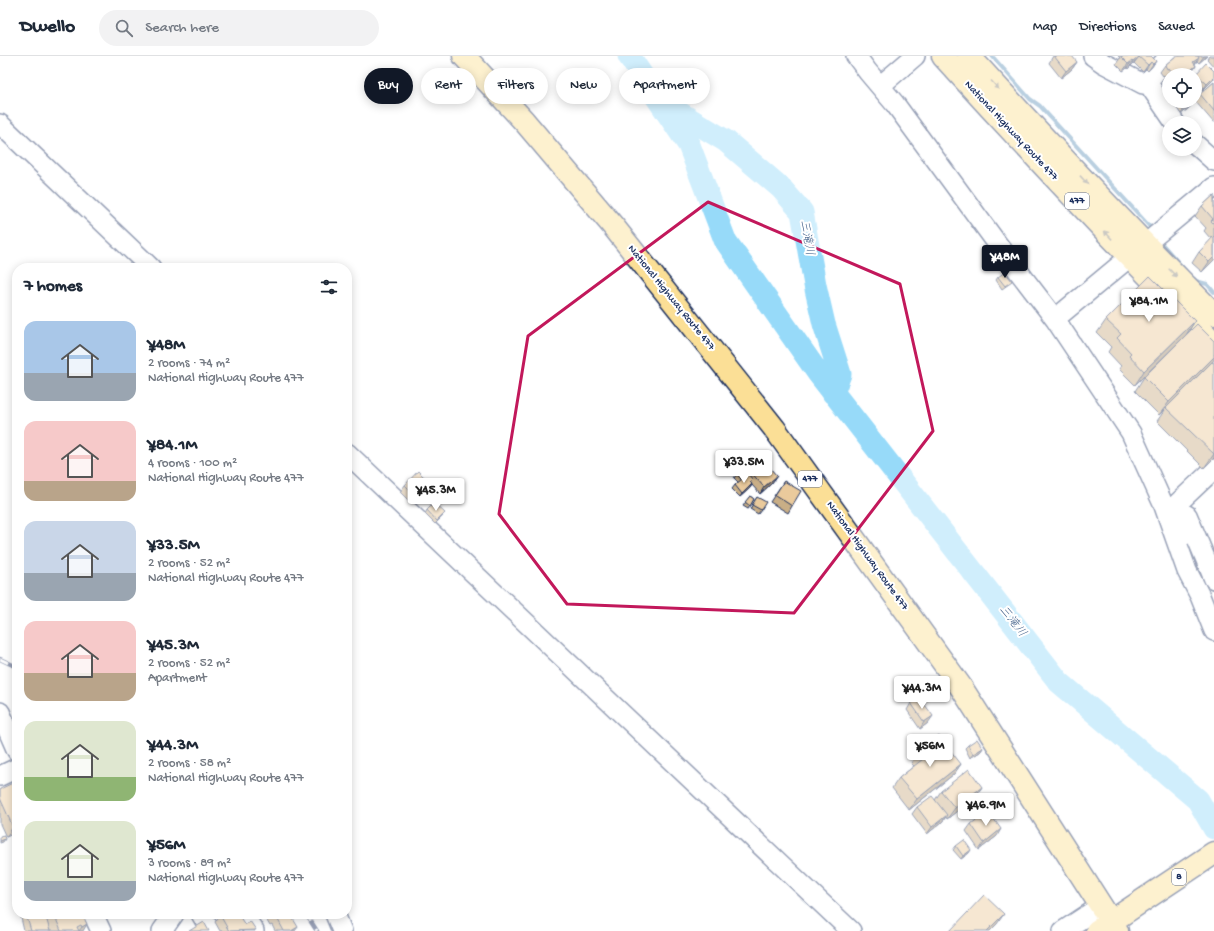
<!DOCTYPE html>
<html lang="en">
<head>
<meta charset="utf-8">
<style>
  body { margin:0; font-family:"Gochi Hand","Klee One",sans-serif; background:#f2f2f3; color:#1f2937; height:100vh; display:flex; flex-direction:column; font-size:15px; white-space:nowrap }
  * { box-sizing:border-box; margin:0 }
  p { font-size:13px; color:#747a83 }
  .icon { flex:none; width:22px; height:22px; fill:none; stroke:currentColor; stroke-width:2; stroke-linecap:round; stroke-linejoin:round }
  .map { position:relative; flex:1; overflow:hidden }
  .sheet { position:absolute; left:12px; top:207px; width:340px; height:656px; display:flex; flex-direction:column; background:#fff; border-radius:16px; box-shadow:0 2px 10px #0003 }
  .sheet>* { flex:none }
  .guide { position:absolute; left:364px; top:12px; width:380px; height:36px; display:flex; gap:8px }
  .controls { position:absolute; left:1162px; top:12px; display:grid; gap:8px }
  .controls a { display:grid; place-items:center; width:40px; height:40px; border-radius:50%; background:#fff; box-shadow:0 2px 10px #0003; font-size:20px }
  .price { position:absolute; translate:-50% -34px; padding:0 9px; border-radius:4px; background:#fff; color:#222; font-size:13px; line-height:26px; filter:drop-shadow(0 1px 2px #0008) }
  .price::after { content:''; position:absolute; left:50%; top:24px; width:12px; height:9px; margin-left:-6px; background:inherit; clip-path:polygon(0 0,100% 0,50% 100%) }
  .price.active { background:#111827; color:#fff }
  ul { padding:0; list-style:none }
  li { display:flex; align-items:center; gap:12px; height:100px; padding:0 12px }
  li span { display:grid; place-items:center; flex:none; width:112px; height:80px; border-radius:12px; color:#555 }
  li>.icon { margin-inline-start:auto }
  span .icon { width:48px; height:48px; fill:#fffc; stroke-width:1 }
  li b { font-size:17px }
  h2 { display:flex; justify-content:space-between; align-items:center; height:48px; padding:0 12px; font-size:17px }
  .pill { padding:0 14px; border-radius:18px; background:#fff; box-shadow:0 2px 10px #0003; font-size:14px; line-height:36px }
  .pill.active { background:#111827; color:#fff }
  header { display:flex; align-items:center; gap:24px; box-sizing:border-box; height:56px; padding:0 20px; background:#fff; border-bottom:1px solid #e0e1e3 }
  header strong { font-size:19px }
  nav { display:flex; gap:22px; margin-inline-start:auto; font-size:14px }
  .search { width:280px; height:36px; background:#f2f2f3; display:flex; align-items:center; gap:10px; box-sizing:border-box; padding:0 14px; border-radius:22px; color:#747a83; font-size:15px }
  .map>svg:first-child { display:block }
  .lines { fill:none; stroke-linecap:round; stroke-linejoin:round }
  .stream { stroke:#6596bb; stroke-width:4 }
  .river { stroke:#97daf9; stroke-width:23 }
  .minor-casing { stroke:#1b2f5e; stroke-width:22 }
  .major-casing { stroke:#1b2f5e; stroke-width:25 }
  .highway-casing { stroke:#1b2f5e; stroke-width:25 }
  .minor { stroke:#fff; stroke-width:19 }
  .major { stroke:#fbdf96; stroke-width:22 }
  .highway { stroke:#fbdf96; stroke-width:22 }
  .rail-casing { stroke:#1b2f5e; stroke-width:4.5 }
  .rail { stroke:#fff; stroke-width:3; stroke-dasharray:9; stroke-linecap:butt }
  .wall { fill:#c9ae86; stroke:#1b2f5e }
  .shaded-wall { fill:#a48d6d; stroke:#1b2f5e }
  .building { fill:#eaca9c; stroke:#1b2f5e }
  .oneway { fill:#8b877a }
  .marked { fill:none; stroke:#c2185b; stroke-width:3; stroke-linejoin:round }
  .labels { text-anchor:middle; dominant-baseline:central; stroke-width:4; stroke-linejoin:round; paint-order:stroke }
  .shield { fill:#fff; stroke:#5f6d8e; stroke-width:1 }
  .shield-label { font-size:10px; font-weight:bold; fill:#1b2f5e }
  .street-label { font-size:11px; fill:#1b2f5e; stroke:#fff }
  .water-label { font-size:12px; font-style:italic; fill:#3a5a85; stroke:#fff }
</style>
</head>
<body>
<header>
<strong>Dwello</strong>
<div class="search"><svg class="icon" aria-label="search" viewBox="0 0 24 24"><circle cx="10" cy="10" r="6"/><path d="M15 15l6 6"/></svg>Search here</div>
<nav><a>Map</a><a>Directions</a><a>Saved</a></nav>
</header>
<div class="map">
<svg width="1214" height="875" viewBox="0 0 1214 875">
  <rect width="100%" height="100%" fill="#fff"/>
  <filter id="ink" filterUnits="userSpaceOnUse"><feTurbulence type="fractalNoise" baseFrequency=".025" numOctaves="2"/><feDisplacementMap in="SourceGraphic" scale="8" xChannelSelector="R" yChannelSelector="G"/><feConvolveMatrix kernelMatrix="1 2 1 2 8 2 1 2 1" color-interpolation-filters="sRGB"/></filter>
  <g filter="url(#ink)">
    <g class="lines">
      <path class="stream" d="M992,0L1030,43L1040,50L1151,172
        M1163,189L1185,214
        M1194,223L1196,225L1207,228L1214,236"/>
      <path class="river" d="M629,0L689,89L725,184L818,317L1059,626L1198,744L1214,772
        M665,48L726,85L781,132L802,156L815,229L824,268L840,318L833,337"/>
      <defs>
        <path id="minor" d="M856,0L868,16L895,48L999,190L1055,263L1131,377L1164,450L1187,515L1200,540L1214,575
          M1093,0L1103,7L1143,28L1149,29
          M1169,0L1147,26L1175,67
          M880,30L915,0
          M0,68L151,212
          M1195,88L1214,105
          M1055,263L1214,131
          M347,397L851,875
          M1187,459L1214,523
          M1185,479L1181,466L1178,447L1214,413
          M0,656L17,695
          M0,720L17,712
          M93,858L101,875
          M201,858L211,875
          M243,858L254,875
          M335,858L342,875
          M162,875L174,858
          M1063,875L1101,850"/>
        <path id="major" d="M1097,875L1214,797"/>
        <path id="highway" d="M464,0L524,65L613,170L774,372L961,631L1117,875
          M943,0C1031,97 1121,193 1214,287
          M969,0C1049,88 1130,174 1214,258"/>
      </defs>
      <use href="#minor" class="minor-casing"/>
      <use href="#major" class="major-casing"/>
      <use href="#highway" class="highway-casing"/>
      <use href="#minor" class="minor"/>
      <use href="#major" class="major"/>
      <use href="#highway" class="highway"/>
      <defs>
        <path id="rail" d="M0,603L17,611
          M306,858L317,875"/>
      </defs>
      <use href="#rail" class="rail-casing"/>
      <use href="#rail" class="rail"/>
    </g>
    <path class="wall" d="M1053,0L1077,6L1072,13L1061,22L1049,7Z
      M1118,0H1151L1156,5L1151,12L1148,15L1146,13L1143,16L1134,7L1128,13L1127,12L1123,15L1116,8L1120,2Z
      M1176,0H1207L1199,7L1197,5L1195,8L1196,10L1191,17L1189,19H1169V25L1164,19L1163,20L1160,16L1165,9Z
      M1209,0H1214V11L1207,3Z
      M1196,18L1212,25L1196,40L1195,39V19Z
      M1214,26V67L1195,45L1200,38Z
      M1172,45H1187L1191,50L1188,53L1181,58Z
      M1214,139V204L1202,216L1192,207L1199,196L1213,182L1211,180L1210,182L1204,175L1206,172L1195,160L1202,150Z
      M985,197L991,205L987,207L983,201Z
      M998,221L1009,228L1002,233L996,224Z
      M1106,264L1195,265L1186,279L1135,329L1119,313L1121,310L1108,296L1111,291L1097,277Z
      M1213,306L1214,402L1204,412L1157,365L1165,354L1159,359L1135,335L1144,321Z
      M749,414L772,427L760,438L752,429L750,432L740,441L732,433L735,429L738,426L734,422L737,418L747,417Z
      M784,425L792,450L788,457L770,446Z
      M405,429L421,430L417,434L413,442L409,445L400,436Z
      M750,440L754,443L748,453L743,450Z
      M757,441L761,454L758,458L750,453Z
      M427,454L443,460L435,468L425,458Z
      M911,647L928,667L920,673L907,654Z
      M968,689L983,692L980,696L970,702L965,692Z
      M918,697L961,708L954,718L909,754L892,732L899,722L914,710L911,707Z
      M982,731L975,741L947,763L946,761L942,766L927,778L912,758L917,751L935,744L941,735Z
      M0,733L17,776L6,781L0,768Z
      M971,768L997,780L979,794L966,775Z
      M956,790L969,797L961,803L953,794Z
      M23,858H82L83,875H24L21,862Z
      M263,858H290L295,875H275L272,869L270,870Z
      M220,859L245,869L255,875H220L215,866Z"/>
    <path class="shaded-wall" d="M1204,0H1207L1199,7Z
      M1139,1L1134,7L1128,13L1133,6Z
      M1199,2L1194,9L1193,6Z
      M1132,5L1127,12L1123,15L1128,8Z
      M1156,5L1151,12L1148,15L1153,8Z
      M1077,6L1072,13L1061,22L1066,15Z
      M1151,6L1146,13L1143,16L1148,9Z
      M1196,10L1191,17L1189,19H1187L1189,15Z
      M1187,13L1183,19H1180Z
      M1214,21V23L1202,35L1207,28Z
      M1191,50L1188,53L1181,58L1183,55Z
      M993,201L991,205L987,207L989,204Z
      M1214,201V204L1202,216L1209,206Z
      M1195,265L1186,279L1135,329L1144,315Z
      M1214,301V304L1212,307L1166,352L1159,359L1169,346Z
      M1214,398V402L1204,412Z
      M777,420L772,427L760,438L764,431Z
      M426,423L421,430L414,438L416,433Z
      M752,428L750,432L740,441L742,438Z
      M417,435L413,442L409,445L414,438Z
      M933,660L928,667L920,673L924,666Z
      M983,692L980,696L970,702L973,698Z
      M961,708L954,718L909,754L917,743Z
      M982,731L975,741L947,763L955,752Z
      M947,759L942,766L927,778L932,771Z
      M17,769V776L6,781L13,771Z
      M1001,773L997,780L979,794L984,787Z
      M5,783L3,786L0,787V785Z
      M971,794L969,797L961,803L963,800Z
      M1004,858L997,868L990,875H987Z
      M87,868L83,875H79L82,871Z
      M298,871L295,875H291Z"/>
    <path class="building" d="M1054,0H1072L1077,6L1066,15Z
      M1122,0H1151L1156,5L1153,8L1151,6L1148,9L1139,1L1133,6L1132,5L1128,8L1121,1Z
      M1176,0H1198L1199,2L1193,6L1196,10L1189,15L1187,13L1180,19H1174L1169,12L1167,13L1165,9Z
      M1206,7L1214,15V21L1207,28L1196,18Z
      M1195,22L1204,32L1199,37L1195,33Z
      M1214,26V55L1200,38Z
      M1177,45H1187L1191,50L1183,55Z
      M1214,139V168L1211,165L1213,163L1202,150Z
      M1214,180V201L1209,206L1199,196Z
      M989,195L993,201L989,204L985,197Z
      M1005,216L1012,225L1005,230L998,221Z
      M1150,220L1195,265L1144,315L1129,299L1131,297L1117,282L1121,278L1106,264Z
      M1197,268L1214,285V301L1169,346L1144,321Z
      M1212,306L1214,307V398L1166,352Z
      M762,403L777,420L764,431L749,414Z
      M743,413L747,418L741,423L737,418Z
      M418,415L426,423L416,433L417,435L414,438L405,429Z
      M748,418L753,424L750,426L752,428L742,438L735,429Z
      M784,425L801,435L792,450L775,439Z
      M750,440L754,443L750,450L745,446Z
      M757,441L766,446L761,454L752,449Z
      M434,447L445,457L437,465L427,454Z
      M920,642L933,660L924,666L911,647Z
      M939,680L961,708L917,743L899,722L923,703L918,697Z
      M977,683L983,692L973,698L968,689Z
      M969,713L982,731L955,752L941,735Z
      M17,725V769L13,771L0,742V733Z
      M932,740L947,759L932,771L917,751Z
      M988,755L1001,773L984,787L971,768Z
      M4,779L5,783L0,785V780Z
      M964,784L971,794L963,800L956,790Z
      M984,839L1004,858L987,875H950Z
      M26,858H45L50,875H31Z
      M54,858H82L87,868L82,871L81,869L77,871L79,875H61Z
      M221,858H238L245,869L250,865L256,874L229,875L220,859Z
      M272,858H290L298,871L291,875H284L277,862L275,863Z
      M204,866L209,875H189Z"/>
    <defs><path id="oneway-solid" d="M-6-.8H1V-3.2L6.5 0L1 3.2V.8H-6Z"/></defs>
    <g class="oneway">
      <use href="#oneway-solid" transform="translate(995 29) rotate(48)"/>
      <use href="#oneway-solid" transform="translate(1084 124) rotate(47)"/>
      <use href="#oneway-solid" transform="translate(1108 179) rotate(-133)"/>
      <use href="#oneway-solid" transform="translate(1173 217) rotate(45)"/>
    </g>
  </g>
  <path d="M0 0H1214V875H0ZM708,146L900,228L933,375L794,557L567,548L499,458L528,280Z" fill="#fff" fill-opacity=".55" fill-rule="evenodd"/>
  <path class="marked" d="M708,146L900,228L933,375L794,557L567,548L499,458L528,280Z"/>
  <g class="labels">
    <g class="shield">
      <rect x="1065" y="137" width="24" height="16" rx="3"/>
      <rect x="798" y="415" width="24" height="16" rx="3"/>
      <rect x="1172" y="813" width="14" height="16" rx="3"/>
    </g>
    <g class="shield-label">
      <text x="1077" y="145">477</text>
      <text x="810" y="423">477</text>
      <text x="1179" y="821">8</text>
    </g>
    <g class="street-label">
      <text transform="translate(1011 75) rotate(47)">National Highway Route 477</text>
      <text transform="translate(671 242) rotate(51)">National Highway Route 477</text>
      <text transform="translate(867 500) rotate(54)">National Highway Route 477</text>
    </g>
    <g class="water-label">
      <text transform="translate(806 182) rotate(80)">三滝川</text>
      <text transform="translate(1012 566) rotate(52)">三滝川</text>
    </g>
  </g>
</svg>
<div class="controls">
<a><svg class="icon" aria-label="locate" viewBox="0 0 24 24"><circle cx="12" cy="12" r="6"/><path d="M12 2v4M12 18v4M2 12h4M18 12h4"/></svg></a>
<a><svg class="icon" aria-label="layers" viewBox="0 0 24 24"><path d="M12 4l9 5-9 5-9-5zM3 14l9 5 9-5"/></svg></a>
</div>
<b class="price active" style="left:1005px;top:223px">¥48M</b>
<b class="price" style="left:1149px;top:267px">¥84.1M</b>
<b class="price" style="left:744px;top:428px">¥33.5M</b>
<b class="price" style="left:436px;top:456px">¥45.3M</b>
<b class="price" style="left:922px;top:654px">¥44.3M</b>
<b class="price" style="left:930px;top:712px">¥56M</b>
<b class="price" style="left:986px;top:771px">¥46.9M</b>
<div class="guide">
<a class="pill active">Buy</a>
<a class="pill">Rent</a>
<a class="pill">Filters</a>
<a class="pill">New</a>
<a class="pill">Apartment</a>
</div>
<section class="sheet">
<h2>7 homes<svg class="icon" aria-label="filters" viewBox="0 0 24 24"><path d="M4 7h16M4 17h16"/><circle cx="9" cy="7" r="2"/><circle cx="15" cy="17" r="2"/></svg></h2>
<ul>
<li><span style="background:linear-gradient(#a9c7e8 65%,#9aa5b1 0)"><svg class="icon" aria-label="home" viewBox="0 0 24 24"><path d="M3 11l9-7 9 7M6 9v11h12V9"/></svg></span><div><b>¥48M</b><p>2 rooms · 74 m²</p><p>National Highway Route 477</p></div></li>
<li><span style="background:linear-gradient(#f6c9c9 75%,#b9a48a 0)"><svg class="icon" aria-label="home" viewBox="0 0 24 24"><path d="M3 11l9-7 9 7M6 9v11h12V9"/></svg></span><div><b>¥84.1M</b><p>4 rooms · 100 m²</p><p>National Highway Route 477</p></div></li>
<li><span style="background:linear-gradient(#c9d6e8 65%,#9aa5b1 0)"><svg class="icon" aria-label="home" viewBox="0 0 24 24"><path d="M3 11l9-7 9 7M6 9v11h12V9"/></svg></span><div><b>¥33.5M</b><p>2 rooms · 52 m²</p><p>National Highway Route 477</p></div></li>
<li><span style="background:linear-gradient(#f6c9c9 65%,#b9a48a 0)"><svg class="icon" aria-label="home" viewBox="0 0 24 24"><path d="M3 11l9-7 9 7M6 9v11h12V9"/></svg></span><div><b>¥45.3M</b><p>2 rooms · 52 m²</p><p>Apartment</p></div></li>
<li><span style="background:linear-gradient(#dfe7d0 70%,#8fb573 0)"><svg class="icon" aria-label="home" viewBox="0 0 24 24"><path d="M3 11l9-7 9 7M6 9v11h12V9"/></svg></span><div><b>¥44.3M</b><p>2 rooms · 58 m²</p><p>National Highway Route 477</p></div></li>
<li><span style="background:linear-gradient(#dfe7d0 75%,#9aa5b1 0)"><svg class="icon" aria-label="home" viewBox="0 0 24 24"><path d="M3 11l9-7 9 7M6 9v11h12V9"/></svg></span><div><b>¥56M</b><p>3 rooms · 89 m²</p><p>National Highway Route 477</p></div></li>
</ul>
</section>
</div>
</body>
</html>
